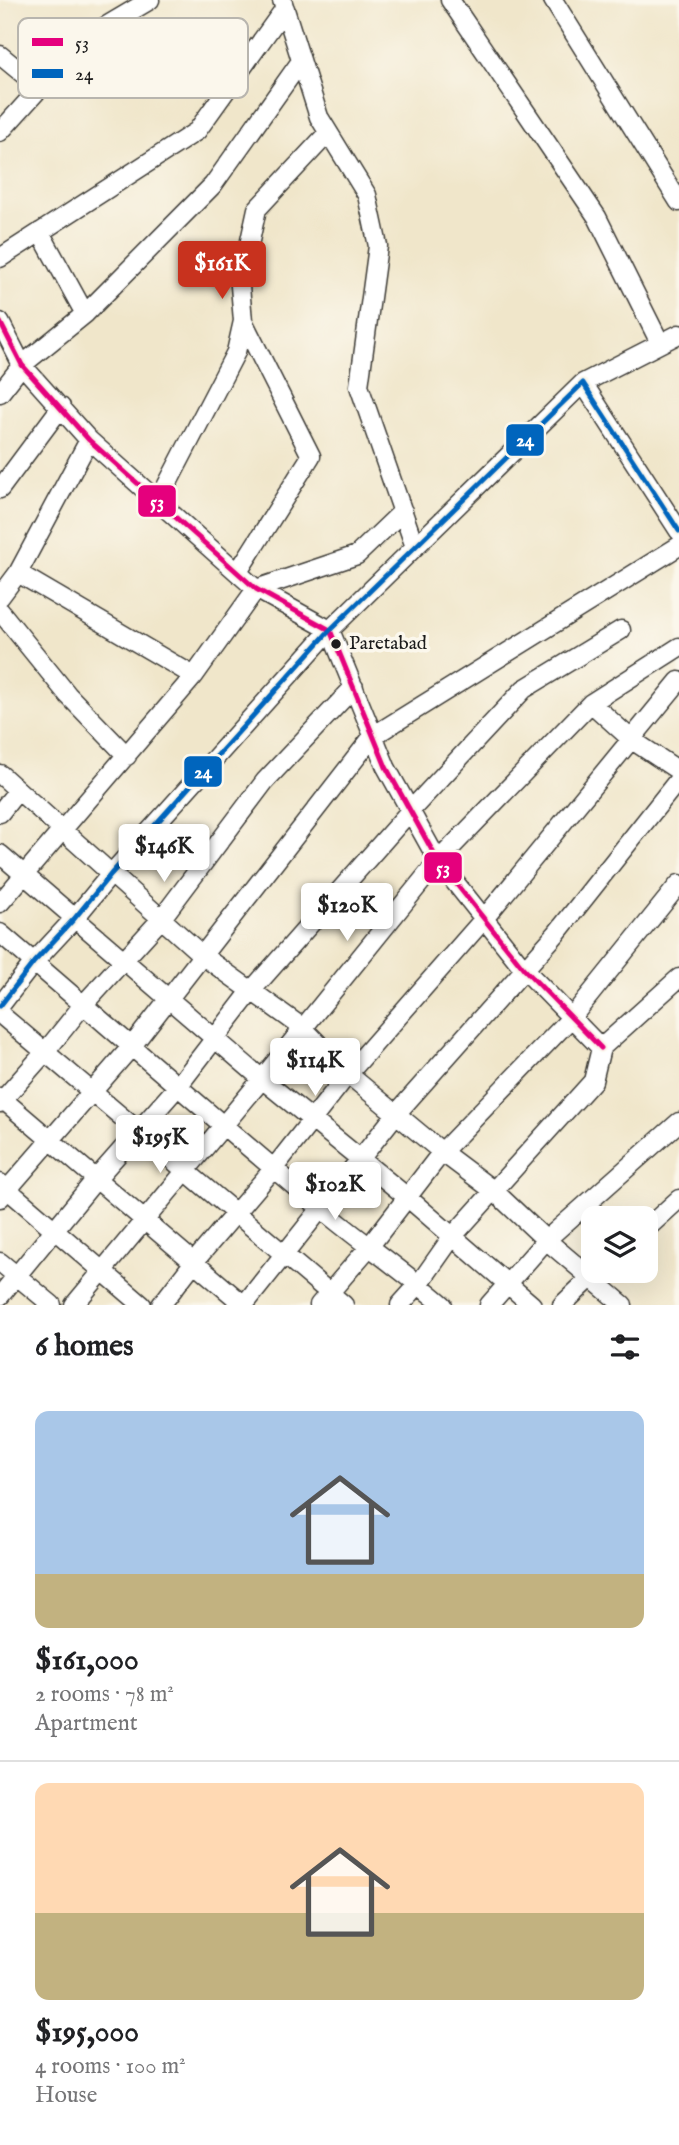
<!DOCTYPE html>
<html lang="en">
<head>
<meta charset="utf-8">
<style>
  body { margin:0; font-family:"IM FELL English",serif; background:#f2f2f2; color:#202124; height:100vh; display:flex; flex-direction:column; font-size:26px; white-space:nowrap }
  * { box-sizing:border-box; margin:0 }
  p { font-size:23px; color:#757577 }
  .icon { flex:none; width:38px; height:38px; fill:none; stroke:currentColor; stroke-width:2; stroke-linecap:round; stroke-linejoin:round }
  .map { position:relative; height:1305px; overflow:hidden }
  .sheet { display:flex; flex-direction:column; background:#fff; flex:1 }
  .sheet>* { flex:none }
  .fabs { position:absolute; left:581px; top:1206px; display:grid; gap:14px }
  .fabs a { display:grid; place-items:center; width:77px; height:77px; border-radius:14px; background:#fff; box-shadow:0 7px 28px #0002; font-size:35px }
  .price { position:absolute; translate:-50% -60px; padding:0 16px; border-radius:7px; background:#fff; color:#222; font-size:23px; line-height:46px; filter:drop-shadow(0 2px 4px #0008) }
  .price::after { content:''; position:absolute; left:50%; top:42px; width:21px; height:16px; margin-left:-10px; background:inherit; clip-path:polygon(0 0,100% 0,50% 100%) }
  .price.current { background:#c8321e; color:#fff }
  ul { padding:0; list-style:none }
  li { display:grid; align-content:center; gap:14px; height:371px; padding:0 35px }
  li+li { border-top:2px solid #e0e0e0 }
  li span { display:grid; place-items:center; height:217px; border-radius:14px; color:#555 }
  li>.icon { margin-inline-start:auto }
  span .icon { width:126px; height:126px; fill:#fffc; stroke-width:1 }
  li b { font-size:30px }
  h2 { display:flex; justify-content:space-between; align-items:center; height:84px; padding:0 35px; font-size:30px }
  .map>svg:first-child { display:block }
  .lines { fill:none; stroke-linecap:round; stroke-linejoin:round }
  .street-casing { stroke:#3c3a36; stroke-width:21 }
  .street { stroke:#fff; stroke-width:18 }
  .bus-1-casing { stroke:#fbf7ec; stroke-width:10 }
  .bus-2-casing { stroke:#fbf7ec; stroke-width:10 }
  .bus-1 { stroke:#e5007d; stroke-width:5 }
  .bus-2 { stroke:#0065bd; stroke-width:5 }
  .bus-dot { fill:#1c1c1c; stroke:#fbf7ec; stroke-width:2.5 }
  .labels { text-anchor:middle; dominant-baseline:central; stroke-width:7; stroke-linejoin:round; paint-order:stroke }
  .bus-label { font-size:19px; fill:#1c1c1c; stroke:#fbf7ec; text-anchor:start }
  .key { fill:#fbf7ec; stroke:#b8b5ae; stroke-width:2 }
  .key-label { font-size:19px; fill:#1c1c1c }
  .line-badge { stroke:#fbf7ec; stroke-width:2.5 }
  .badge-label { font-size:19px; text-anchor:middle; font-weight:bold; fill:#fff }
</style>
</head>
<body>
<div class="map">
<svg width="679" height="1305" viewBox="0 0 679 1305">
  <rect width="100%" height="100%" fill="#fbf7ec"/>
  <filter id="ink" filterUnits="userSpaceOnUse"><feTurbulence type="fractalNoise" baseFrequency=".0143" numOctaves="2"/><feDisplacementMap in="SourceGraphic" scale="14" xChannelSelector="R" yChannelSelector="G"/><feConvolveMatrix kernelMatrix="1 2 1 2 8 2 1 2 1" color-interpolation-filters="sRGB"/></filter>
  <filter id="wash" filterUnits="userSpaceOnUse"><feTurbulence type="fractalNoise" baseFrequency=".00686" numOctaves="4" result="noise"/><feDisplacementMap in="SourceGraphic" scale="28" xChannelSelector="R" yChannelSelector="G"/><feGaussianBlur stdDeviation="1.57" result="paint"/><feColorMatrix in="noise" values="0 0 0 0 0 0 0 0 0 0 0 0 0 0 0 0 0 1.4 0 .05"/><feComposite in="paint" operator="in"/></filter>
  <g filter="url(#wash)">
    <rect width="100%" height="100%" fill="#f0e6ca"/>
  </g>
  <g filter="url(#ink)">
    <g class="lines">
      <defs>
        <path id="street" d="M282,0L319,117L367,195L378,246L359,386L415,547
          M450,0L597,217L660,343
          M553,0L679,202
          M0,55L40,88
          M0,132L84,39L150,0
          M40,232L85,314
          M0,258L197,131L285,8
          M0,322L22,365L89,440L256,589L330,630L386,767L438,861L524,969L601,1048
          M583,383L679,334
          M0,393L22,365L85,314L213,185L301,61
          M0,489L61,407
          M158,502L236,352L243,321L240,286L257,209L328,133
          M238,572L311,456L243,321
          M18,573L194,676
          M0,597L18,573L89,440
          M0,611L68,695L127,756
          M591,703L632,740L679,771
          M0,774L203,956L303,1028L348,1074L442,1152L494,1191L546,1240L623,1305
          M0,813L18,790
          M0,854L262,1079L407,1197L532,1305
          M0,903L194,676L256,589L357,555L403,511
          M0,933C106,1024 211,1116 318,1206C359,1241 403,1270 443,1305
          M0,1006L34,962L74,919L111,874L330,630L583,383L679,531
          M0,1014L344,1305
          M0,1097L244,1305
          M0,1103L46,1051L83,1005L162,918L265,781L354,687
          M0,1183L142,1305
          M0,1198L132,1046L373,736L679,546
          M646,1229L679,1199
          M0,1262L52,1305
          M0,1296L96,1179L179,1085L252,990L410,811L524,689L621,630
          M74,1305L262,1079L438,861L591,703L679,647
          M161,1305L194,1262L274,1168L348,1074L483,920L679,681
          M244,1305L396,1114L556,934L679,779
          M319,1305L369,1247L442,1152L572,1017L679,884
          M400,1305L419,1284L452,1237L593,1081L601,1048L679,978
          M489,1305L546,1240L679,1122
          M562,1305L599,1270"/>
      </defs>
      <use href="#street" class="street-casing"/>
      <use href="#street" class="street"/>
      <defs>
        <path id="bus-1" d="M0,322L22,365L89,440L256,589L330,630L386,767L438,861L524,969L601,1048"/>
        <path id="bus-2" d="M0,1006L34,962L74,919L111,874L330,630L583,383L679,531"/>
      </defs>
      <use href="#bus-1" class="bus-1-casing"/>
      <use href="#bus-2" class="bus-2-casing"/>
      <use href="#bus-1" class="bus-1"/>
      <use href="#bus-2" class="bus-2"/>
    </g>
  </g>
  <circle class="bus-dot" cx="336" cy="644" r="6"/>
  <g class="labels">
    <g class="bus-label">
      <text x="349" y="644">Paretabad</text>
    </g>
  </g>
  <rect x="18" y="18" width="230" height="80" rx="10" class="key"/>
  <rect x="32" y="38" width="31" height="8" fill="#e5007d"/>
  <rect x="32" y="69" width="31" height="9" fill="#0065bd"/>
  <g class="key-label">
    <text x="75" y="49">53</text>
    <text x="75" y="80">24</text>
  </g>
  <g class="line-badge">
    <rect x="505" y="423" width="40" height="34" rx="7" fill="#0065bd"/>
    <rect x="137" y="484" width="40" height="34" rx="7" fill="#e5007d"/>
    <rect x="183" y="755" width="40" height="33" rx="7" fill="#0065bd"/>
    <rect x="423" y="851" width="40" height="33" rx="7" fill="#e5007d"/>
  </g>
  <g class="badge-label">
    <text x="525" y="446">24</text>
    <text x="157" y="508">53</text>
    <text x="203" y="778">24</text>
    <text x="443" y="874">53</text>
  </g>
</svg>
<div class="fabs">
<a><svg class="icon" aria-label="layers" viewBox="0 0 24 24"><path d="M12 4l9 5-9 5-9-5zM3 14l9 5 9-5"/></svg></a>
</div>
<b class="price current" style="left:222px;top:301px">$161K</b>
<b class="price" style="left:164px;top:884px">$146K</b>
<b class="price" style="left:347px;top:943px">$120K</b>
<b class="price" style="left:315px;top:1098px">$114K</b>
<b class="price" style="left:160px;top:1175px">$195K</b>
<b class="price" style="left:335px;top:1222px">$102K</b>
</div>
<section class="sheet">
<h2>6 homes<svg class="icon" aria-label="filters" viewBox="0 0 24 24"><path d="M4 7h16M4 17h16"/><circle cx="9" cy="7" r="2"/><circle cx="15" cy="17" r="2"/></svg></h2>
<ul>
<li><span style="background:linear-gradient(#a9c7e8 75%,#c2b280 0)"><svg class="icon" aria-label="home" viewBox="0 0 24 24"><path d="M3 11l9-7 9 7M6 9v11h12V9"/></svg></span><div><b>$161,000</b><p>2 rooms · 78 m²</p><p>Apartment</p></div></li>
<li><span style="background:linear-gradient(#ffd9b3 60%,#c2b280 0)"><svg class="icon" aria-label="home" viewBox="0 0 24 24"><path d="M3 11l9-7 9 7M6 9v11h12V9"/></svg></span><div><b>$195,000</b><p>4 rooms · 100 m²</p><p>House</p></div></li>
</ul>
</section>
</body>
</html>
